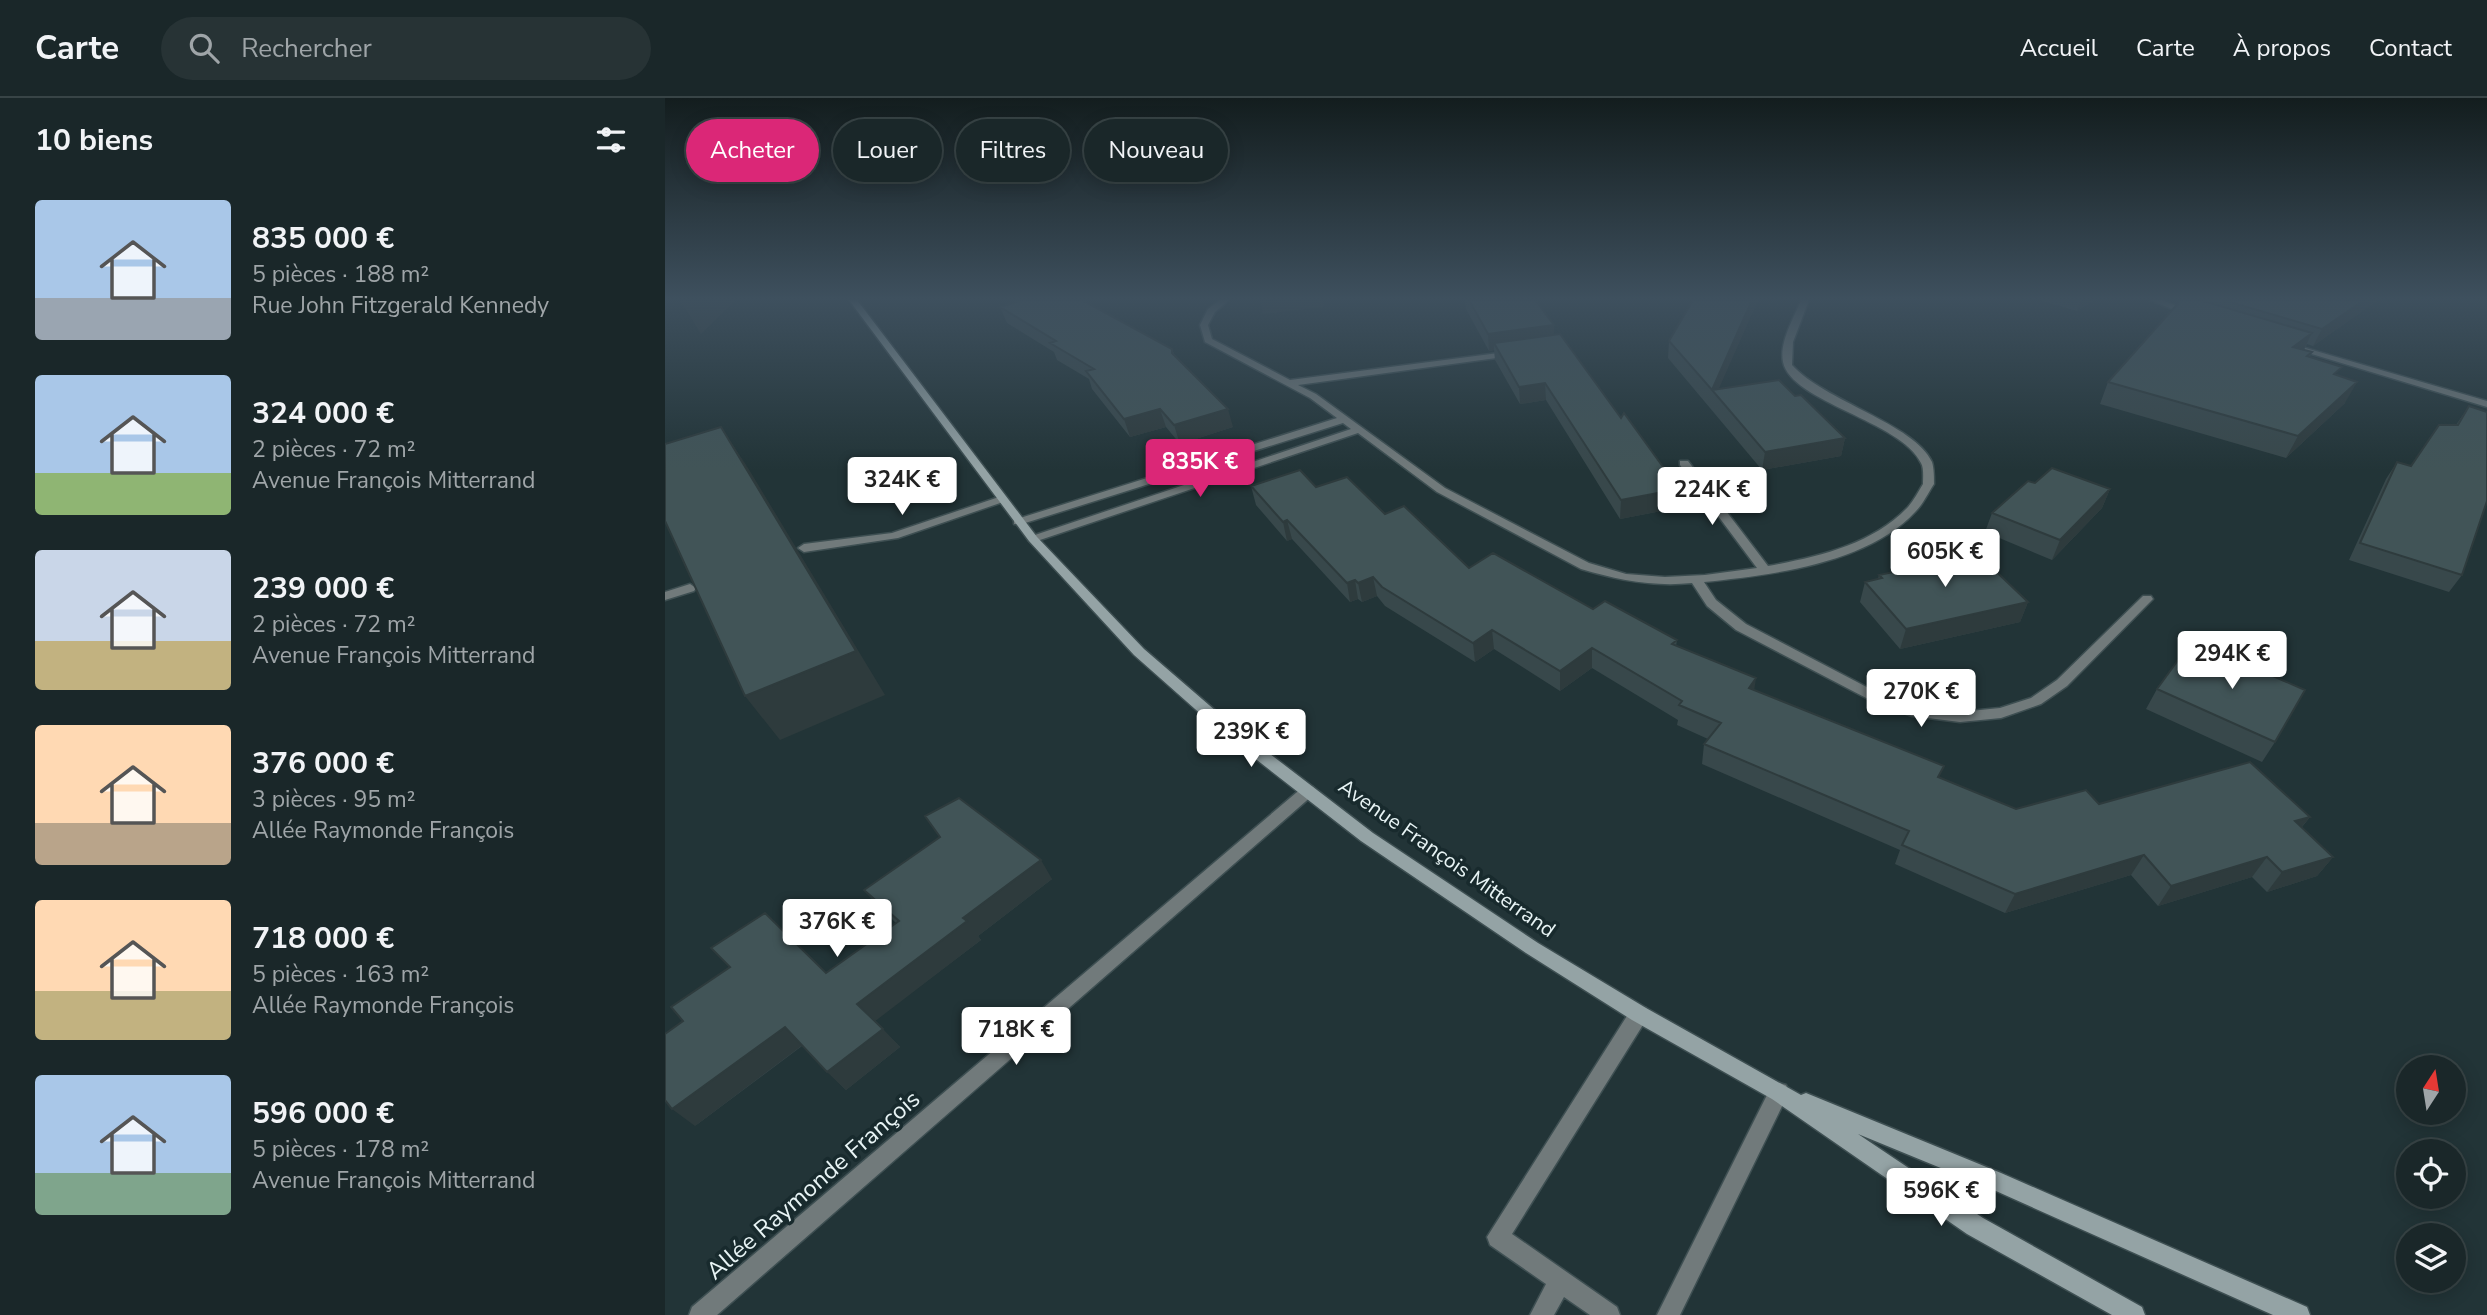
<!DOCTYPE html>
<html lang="fr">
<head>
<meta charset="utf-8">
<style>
  body { margin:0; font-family:"Nunito Sans",sans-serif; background:#273335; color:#f1f3f6; height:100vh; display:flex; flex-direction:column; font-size:26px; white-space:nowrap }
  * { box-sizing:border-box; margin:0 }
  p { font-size:23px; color:#9fa5a8 }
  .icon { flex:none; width:38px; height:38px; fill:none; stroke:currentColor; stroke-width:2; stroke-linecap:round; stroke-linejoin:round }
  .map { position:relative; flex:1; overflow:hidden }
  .details { display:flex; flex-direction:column; background:#1a2729; width:665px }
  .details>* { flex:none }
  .top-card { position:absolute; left:21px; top:21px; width:665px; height:63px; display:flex; gap:14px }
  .needle { width:46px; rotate:12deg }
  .controls { position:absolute; left:1731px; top:957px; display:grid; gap:14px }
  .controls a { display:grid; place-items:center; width:70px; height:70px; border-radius:50%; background:#1a2729; box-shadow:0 4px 18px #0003,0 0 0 2px #384446; font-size:35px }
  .price { position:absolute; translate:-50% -60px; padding:0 16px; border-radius:7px; background:#fff; color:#222; font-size:23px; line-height:46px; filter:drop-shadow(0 2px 4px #0008) }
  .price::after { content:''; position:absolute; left:50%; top:42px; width:21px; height:16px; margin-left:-10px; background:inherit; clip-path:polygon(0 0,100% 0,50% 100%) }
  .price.on { background:#db2777; color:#fff }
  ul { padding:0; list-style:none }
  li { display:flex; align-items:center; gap:21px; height:175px; padding:0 35px }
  li span { display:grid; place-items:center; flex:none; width:196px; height:140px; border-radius:7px; color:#555 }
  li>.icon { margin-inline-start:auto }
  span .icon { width:84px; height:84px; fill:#fffc; stroke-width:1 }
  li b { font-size:30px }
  h2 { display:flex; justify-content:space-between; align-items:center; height:84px; padding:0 35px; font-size:30px }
  .pill { padding:0 24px; border-radius:32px; background:#1a2729; box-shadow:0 4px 18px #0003,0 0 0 2px #384446; font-size:24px; line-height:63px }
  .pill.on { background:#db2777; color:#fff }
  header { display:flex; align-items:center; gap:42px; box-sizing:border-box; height:98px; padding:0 35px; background:#1a2729; border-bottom:2px solid #384446 }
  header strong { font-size:33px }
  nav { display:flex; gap:38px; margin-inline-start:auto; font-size:24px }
  .search { width:490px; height:63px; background:#273335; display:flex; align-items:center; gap:18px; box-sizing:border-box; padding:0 24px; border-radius:38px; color:#9fa5a8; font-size:26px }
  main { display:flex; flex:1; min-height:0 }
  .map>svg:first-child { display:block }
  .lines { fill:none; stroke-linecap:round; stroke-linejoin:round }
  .lane-casing { stroke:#3e4f52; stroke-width:3 }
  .street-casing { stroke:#3e4f52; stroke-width:3 }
  .secondary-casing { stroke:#3e4f52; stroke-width:3 }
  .lane { fill:#717a7b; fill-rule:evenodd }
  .street { fill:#717a7b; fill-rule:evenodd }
  .secondary { fill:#94a3a5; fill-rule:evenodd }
  .wall { fill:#38484b }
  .shaded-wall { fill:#2e3b3d }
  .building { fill:#415457; stroke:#2e3b3d; stroke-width:2 }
  .labels { text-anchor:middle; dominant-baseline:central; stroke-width:7; stroke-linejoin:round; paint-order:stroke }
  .street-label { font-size:21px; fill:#e8f4f5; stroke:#182a2d }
  .near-street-label { font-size:24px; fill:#e8f4f5; stroke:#182a2d }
</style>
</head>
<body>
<header>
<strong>Carte</strong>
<div class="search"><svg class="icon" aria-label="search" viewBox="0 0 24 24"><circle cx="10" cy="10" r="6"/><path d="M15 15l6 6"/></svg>Rechercher</div>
<nav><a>Accueil</a><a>Carte</a><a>À propos</a><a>Contact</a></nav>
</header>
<main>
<section class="details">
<h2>10 biens<svg class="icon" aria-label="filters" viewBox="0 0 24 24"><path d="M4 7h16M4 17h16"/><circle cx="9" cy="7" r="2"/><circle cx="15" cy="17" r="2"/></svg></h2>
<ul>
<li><span style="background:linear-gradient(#a9c7e8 70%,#9aa5b1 0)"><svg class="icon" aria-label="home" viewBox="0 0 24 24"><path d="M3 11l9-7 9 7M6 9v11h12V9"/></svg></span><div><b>835 000 €</b><p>5 pièces · 188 m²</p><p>Rue John Fitzgerald Kennedy</p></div></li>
<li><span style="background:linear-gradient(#a9c7e8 70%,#8fb573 0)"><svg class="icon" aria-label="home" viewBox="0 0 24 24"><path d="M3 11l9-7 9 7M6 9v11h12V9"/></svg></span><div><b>324 000 €</b><p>2 pièces · 72 m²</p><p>Avenue François Mitterrand</p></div></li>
<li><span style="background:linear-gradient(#c9d6e8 65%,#c2b280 0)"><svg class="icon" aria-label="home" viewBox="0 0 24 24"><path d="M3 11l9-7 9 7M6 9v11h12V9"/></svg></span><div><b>239 000 €</b><p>2 pièces · 72 m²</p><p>Avenue François Mitterrand</p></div></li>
<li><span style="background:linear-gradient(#ffd9b3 70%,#b9a48a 0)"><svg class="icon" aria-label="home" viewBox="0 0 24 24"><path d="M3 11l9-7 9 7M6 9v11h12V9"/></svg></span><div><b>376 000 €</b><p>3 pièces · 95 m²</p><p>Allée Raymonde François</p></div></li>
<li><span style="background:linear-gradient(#ffd9b3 65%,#c2b280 0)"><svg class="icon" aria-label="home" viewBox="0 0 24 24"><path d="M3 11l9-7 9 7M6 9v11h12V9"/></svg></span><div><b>718 000 €</b><p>5 pièces · 163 m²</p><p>Allée Raymonde François</p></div></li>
<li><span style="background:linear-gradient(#a9c7e8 70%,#7fa58c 0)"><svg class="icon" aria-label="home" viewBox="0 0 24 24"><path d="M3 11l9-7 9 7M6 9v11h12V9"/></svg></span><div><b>596 000 €</b><p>5 pièces · 178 m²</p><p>Avenue François Mitterrand</p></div></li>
</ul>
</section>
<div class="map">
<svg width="1822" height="1217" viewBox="0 0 1822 1217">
  <rect width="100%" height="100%" fill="#223437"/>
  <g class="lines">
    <defs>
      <path id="lane" d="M974,908L981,910L983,916L981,922L847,1136L952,1209L955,1217H925L899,1199L889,1217H865L881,1186L825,1147L822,1139L967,910Z
        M1114,985L1121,987L1124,994L1015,1217H992L1107,987Z"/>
      <path id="street" d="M555,202H564L550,214L543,227L547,241L625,282L849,253V257L846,258L633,287L651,296L780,390L924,465L961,476L1000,479L1040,477L1092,470L1015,367V363H1023L1103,468C1152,459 1207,447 1243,409C1249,402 1253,394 1258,386C1258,380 1259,370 1256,365C1236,323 1126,304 1118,264C1114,244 1129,220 1136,202H1144L1128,244L1127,267C1159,303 1250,326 1267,364C1269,370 1269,380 1269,386C1263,395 1258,406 1251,413C1203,466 1106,477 1039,484L1051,502L1081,526L1215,596L1249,608L1295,614L1335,610L1366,600L1392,582L1478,498H1486L1488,501L1402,588L1376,606L1336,620L1295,624L1247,618L1205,602L1071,532L1042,508L1027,485C989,489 953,482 916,471L772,394L693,335L372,443H364V439L686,331L678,325L357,426H349V422L672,320L645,300L540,244L535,227L543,211Z
        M1485,202H1497L1531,216L1524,218Z
        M1620,244L1822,303V309L1620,248Z
        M337,398L341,399V403L233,440L139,454L133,450L139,446L227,435Z
        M25,486L31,490L29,493L0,502V494Z
        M643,687L648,689L651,693L648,697L52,1217H24L27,1209L638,689Z"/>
      <path id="secondary" d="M184,202H192L372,439L479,551L566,626L708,735L873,845L981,910L1136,997L1141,995L1336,1075L1642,1209L1645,1217H1608L1322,1089L1193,1036L1318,1120L1477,1209L1480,1217H1447L1302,1136L1107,1001L967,922L861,855L696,743L556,634L469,557L364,443Z"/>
    </defs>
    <use href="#lane" class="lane-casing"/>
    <use href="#street" class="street-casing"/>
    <use href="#secondary" class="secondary-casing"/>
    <use href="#lane" class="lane"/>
    <use href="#street" class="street"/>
    <use href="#secondary" class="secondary"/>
  </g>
  <path class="wall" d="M800,202H870L889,227V237L1012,410L955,421L881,302L855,306L830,262L829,252L824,253L801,211Z
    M1028,202H1093L1053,291L1130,298L1180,340L1176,358L1097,372L1003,260L1004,243Z
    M1374,202H1429L1412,213Z
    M1516,202H1713L1648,248L1642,246L1639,252L1647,254L1645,259L1672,277L1680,305L1621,360L1435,306L1443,284Z
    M335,209L507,251L509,256L568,329L515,346L501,329L465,339L427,291L424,281L392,262L389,254L342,225Z
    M1804,308L1797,477L1784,494L1684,462L1721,381L1732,364L1746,368L1791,327Z
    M1370,385L1445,391L1437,410L1387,462L1320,434L1327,415Z
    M586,388L651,389L720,416L804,470L928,511L1012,542L1011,548L1089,592L1275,680L1351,711L1434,706L1645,719L1637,729L1668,759L1652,778L1602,794L1587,779L1493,808L1466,777L1340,815L1230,766L1235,752L1037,666L1039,646L1043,641L1012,627L1013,622L927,570L895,593L829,551L810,564L720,508L712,498L697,504L693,501L685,504L627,441L622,443L591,407Z
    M1214,477L1363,504L1355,524L1235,551L1195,504L1200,484L1213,481Z
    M1492,591L1610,644L1597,664L1481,611Z
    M260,718L387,781L313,838L316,842L209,923L235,949L181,992L137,948L30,1028L161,875L231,825L215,810L199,792L275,740Z"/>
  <path class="shaded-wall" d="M15,202H71L36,236Z
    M595,202H665L658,203L659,209L598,216Z
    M1087,202H1093L1051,297L1047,292L1045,310L1047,292Z
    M1416,202H1429L1412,213Z
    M1699,202H1713L1648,248L1657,231Z
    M889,227V244L829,245V252L824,253L823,236Z
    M1647,235L1637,255L1628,249Z
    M1692,284L1680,305L1621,360L1633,338Z
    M880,285L881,302L855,306L854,289Z
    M495,311L501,329L465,339L459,321Z
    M563,311L568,329L515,346L509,327Z
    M56,329L83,370L220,597L115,642L80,598Z
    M1180,340L1176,358L1097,372L1100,354Z
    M1014,391L1012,410L955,421L956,402Z
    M1445,391L1437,410L1387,462L1395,442Z
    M622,422L627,441L622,443L618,424Z
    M708,479L712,498L697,504L693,485Z
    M690,482L693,501L685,504L682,485Z
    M1363,504L1355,524L1235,551L1241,531Z
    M827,532L829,551L810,564L808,545Z
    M927,550V570L895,593V573Z
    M1091,580L1088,600L1084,590Z
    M1645,719L1629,738L1630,723Z
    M1479,757L1466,777L1340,815L1350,796Z
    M1602,759L1587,779L1493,808L1506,788Z
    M1668,759L1652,778L1602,794L1617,774Z
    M376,762L387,781L313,838L316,842L209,924L192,906L298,820Z
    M120,929L139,946L30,1028L7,1011Z
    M218,931L235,949L181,992L162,974Z"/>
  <path class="building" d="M358,202H417L507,251V255L563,311L509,327L495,311L459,321L421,273L429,271L385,245L391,243L335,209Z
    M804,202H870L889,227L823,236Z
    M1028,202H1087L1047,292L1004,243Z
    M1516,202H1535L1647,235L1628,249L1647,254L1642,258L1677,269L1669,276L1692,284L1633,338L1443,284Z
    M1558,202H1699L1657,231Z
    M895,236L956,320L959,315L1014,391L956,402L880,285L854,289L829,245Z
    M1114,282L1130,298L1136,297L1180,340L1100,354L1047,292Z
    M1804,308L1822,314V403L1797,477L1695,445L1732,364L1746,368L1774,327H1793Z
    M56,329L191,553L80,598L0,423V346Z
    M1387,370L1445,391L1395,442L1327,415L1363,383L1370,385Z
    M635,372L651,389L682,379L720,416L739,408L804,470L828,455L928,511L940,503L1012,542L1007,546L1091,580L1084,590L1279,668L1273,679L1351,711L1421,692L1434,706L1585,664L1645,719L1630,723L1668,759L1617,774L1602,759L1506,788L1479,757L1350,796L1237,747L1244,733L1039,646L1056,625L1014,607L1017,603L927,550L895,573L827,532L808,545L717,489L708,479L693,485L690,482L682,485L622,422L618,424L586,388Z
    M1297,441L1363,504L1241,531L1200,484L1217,480L1214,477L1271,465Z
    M1527,543L1640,592L1610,644L1492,591Z
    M294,700L376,762L298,820L302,823L192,906L218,931L162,974L120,929L7,1011L0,1002V936L18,923L6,909L65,869L46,850L100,815L161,875L234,823L199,792L275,739L260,718Z"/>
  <linearGradient id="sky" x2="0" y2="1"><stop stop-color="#131d1e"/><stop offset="0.54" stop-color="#3e505e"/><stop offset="1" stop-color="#3e505e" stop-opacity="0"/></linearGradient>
  <rect width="1822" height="372" fill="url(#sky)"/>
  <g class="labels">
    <g class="street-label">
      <text transform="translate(782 760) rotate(35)">Avenue François Mitterrand</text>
    </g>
    <g class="near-street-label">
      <text transform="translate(148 1087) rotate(-41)">Allée Raymonde François</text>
    </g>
  </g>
</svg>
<div class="controls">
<a><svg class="needle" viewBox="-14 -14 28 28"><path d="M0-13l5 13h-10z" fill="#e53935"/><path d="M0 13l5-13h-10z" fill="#9fa5a8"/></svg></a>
<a><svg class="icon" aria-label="locate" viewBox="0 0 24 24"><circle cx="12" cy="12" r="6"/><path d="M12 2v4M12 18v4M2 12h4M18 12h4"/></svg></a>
<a><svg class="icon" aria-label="layers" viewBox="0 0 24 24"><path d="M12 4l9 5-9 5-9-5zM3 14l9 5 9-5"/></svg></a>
</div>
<b class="price on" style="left:535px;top:401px">835K €</b>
<b class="price" style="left:237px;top:419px">324K €</b>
<b class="price" style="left:1047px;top:429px">224K €</b>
<b class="price" style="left:1280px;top:491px">605K €</b>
<b class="price" style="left:1567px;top:593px">294K €</b>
<b class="price" style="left:1256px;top:631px">270K €</b>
<b class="price" style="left:586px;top:671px">239K €</b>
<b class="price" style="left:172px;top:861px">376K €</b>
<b class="price" style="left:351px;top:969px">718K €</b>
<b class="price" style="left:1276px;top:1130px">596K €</b>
<div class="top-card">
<a class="pill on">Acheter</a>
<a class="pill">Louer</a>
<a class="pill">Filtres</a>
<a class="pill">Nouveau</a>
</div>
</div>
</main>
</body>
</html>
